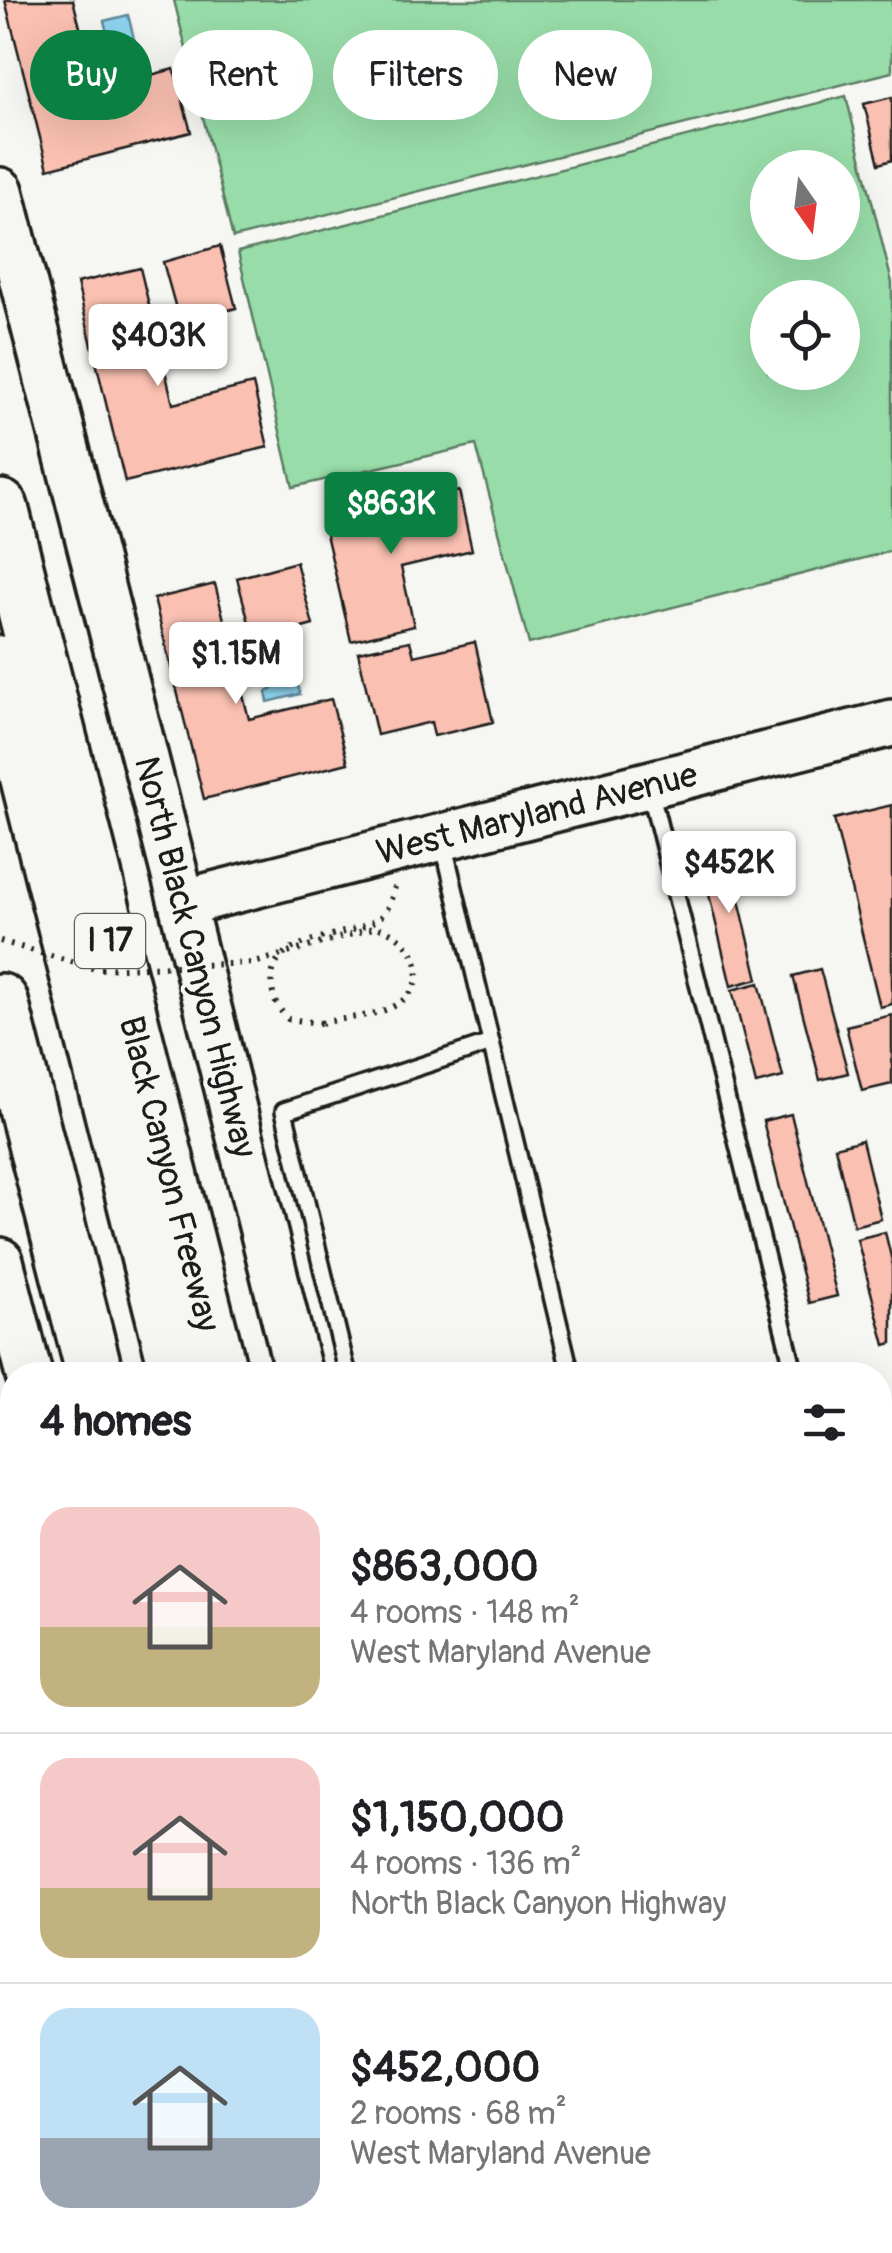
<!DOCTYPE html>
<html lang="en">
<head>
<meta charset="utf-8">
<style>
  body { margin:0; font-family:Pangolin,sans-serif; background:#f2f2f2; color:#202124; height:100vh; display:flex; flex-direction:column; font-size:38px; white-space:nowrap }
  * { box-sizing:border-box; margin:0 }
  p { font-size:32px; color:#757577 }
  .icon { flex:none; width:55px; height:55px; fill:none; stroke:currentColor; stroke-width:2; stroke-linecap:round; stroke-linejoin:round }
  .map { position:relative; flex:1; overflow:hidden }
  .details { position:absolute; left:0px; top:1362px; width:892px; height:892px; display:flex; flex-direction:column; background:#fff; border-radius:40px 40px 0 0; box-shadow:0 10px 40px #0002 }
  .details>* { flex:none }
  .top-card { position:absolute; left:30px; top:30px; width:832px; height:90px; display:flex; gap:20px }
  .needle { width:65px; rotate:166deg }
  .buttons { position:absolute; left:750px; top:150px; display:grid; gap:20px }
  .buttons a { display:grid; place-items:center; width:110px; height:110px; border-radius:50%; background:#fff; box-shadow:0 10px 40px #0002; font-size:50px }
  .price { position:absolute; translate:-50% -85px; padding:0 22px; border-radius:10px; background:#fff; color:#222; font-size:32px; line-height:65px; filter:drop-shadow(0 2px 5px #0008) }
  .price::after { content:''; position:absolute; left:50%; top:60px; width:30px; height:22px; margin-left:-15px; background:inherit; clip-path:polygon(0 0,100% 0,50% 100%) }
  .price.on { background:#0b8043; color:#fff }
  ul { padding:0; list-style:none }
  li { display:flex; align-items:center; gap:30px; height:250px; padding:0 40px }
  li+li { border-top:2px solid #e0e0e0 }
  li span { display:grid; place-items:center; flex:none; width:280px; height:200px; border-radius:30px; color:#555 }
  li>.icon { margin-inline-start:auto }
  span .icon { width:120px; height:120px; fill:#fffc; stroke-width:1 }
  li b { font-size:42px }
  h2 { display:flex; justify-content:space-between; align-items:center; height:120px; padding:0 40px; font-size:42px }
  .chip { padding:0 35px; border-radius:45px; background:#fff; box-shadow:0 10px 40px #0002; font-size:35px; line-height:90px }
  .chip.on { background:#0b8043; color:#fff }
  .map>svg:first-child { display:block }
  .green { fill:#98dda9; stroke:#5a7c62; stroke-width:2.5; fill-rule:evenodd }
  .water { fill:#8ed4f0; stroke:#608a9b; stroke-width:2.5 }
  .building { fill:#fac0b1; stroke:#1c1c1c; stroke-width:2.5 }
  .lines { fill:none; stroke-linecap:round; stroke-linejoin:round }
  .lane-casing { stroke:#1c1c1c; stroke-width:22 }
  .street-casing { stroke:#1c1c1c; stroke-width:40 }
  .secondary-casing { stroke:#1c1c1c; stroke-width:52 }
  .highway-casing { stroke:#1c1c1c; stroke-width:62 }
  .path { stroke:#1c1c1c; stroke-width:6; stroke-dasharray:2.5 8; stroke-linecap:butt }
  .lane { stroke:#f6f6f2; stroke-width:15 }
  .street { stroke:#f6f6f2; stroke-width:32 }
  .secondary { stroke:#f6f6f2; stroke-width:45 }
  .highway { stroke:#f6f6f2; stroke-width:55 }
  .path-bridge { stroke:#1c1c1c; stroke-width:6; stroke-dasharray:2.5 8; stroke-linecap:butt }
  .labels { text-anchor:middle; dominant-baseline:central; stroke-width:8; stroke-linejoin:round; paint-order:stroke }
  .shield { fill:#f6f6f2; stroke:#5d5d5c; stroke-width:2.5 }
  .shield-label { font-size:32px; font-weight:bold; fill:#1c1c1c }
  .street-label { font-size:35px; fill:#1c1c1c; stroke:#f6f6f2 }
</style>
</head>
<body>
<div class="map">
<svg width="892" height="2253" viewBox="0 0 892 2253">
  <rect width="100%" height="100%" fill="#f6f6f2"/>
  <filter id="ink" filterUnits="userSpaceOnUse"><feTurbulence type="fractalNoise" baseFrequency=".01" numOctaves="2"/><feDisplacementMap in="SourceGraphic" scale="20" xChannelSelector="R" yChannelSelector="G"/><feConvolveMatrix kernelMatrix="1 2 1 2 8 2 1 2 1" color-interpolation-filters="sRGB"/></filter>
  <g filter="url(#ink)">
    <path class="green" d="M174,0H892V72L233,238Z
      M846,96L892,283V551L529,644L476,445L293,487L238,252ZM768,168H842V242H768ZM768,298H842V372H768Z"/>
    <path class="water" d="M128,15L141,66L109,74L108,67L115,64L104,21Z
      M288,644L300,694L268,702L266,692L272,690L262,650Z"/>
    <path class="building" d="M5,0H73L96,89L174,69L191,132L48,169Z
      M892,97V160L879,164L864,104Z
      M220,246L236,308L180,323L163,262Z
      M140,268L173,404L253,384L268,447L125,482L77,283Z
      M459,491L472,550L401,567L414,626L351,641L323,521Z
      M296,562L313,625L254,641L237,578Z
      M215,584L249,719L331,699L348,763L204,799L154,599Z
      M410,641L414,656L475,642L493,722L434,736L431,722L377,735L358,652Z
      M892,805V1004L880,1007L834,819Z
      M726,846L758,979L731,986L699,853Z
      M820,969L848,1073L820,1080L793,976Z
      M759,983L783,1077L756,1084L732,990Z
      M892,1015V1084L862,1091L846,1026Z
      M791,1114L837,1296L809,1303L763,1121Z
      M862,1140L881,1219L854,1226L835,1147Z
      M885,1232L892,1261V1343L885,1345L857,1239Z
      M880,1472L892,1522V1568L880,1571Z
      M0,1506L12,1557V1649L0,1653Z
      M12,1673V1946L0,1895V1676Z
      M12,2148V2242H36L0,2252V2152Z
      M614,2242H680L683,2253H606L604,2245Z
      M690,2242H745L748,2253H692Z"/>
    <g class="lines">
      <defs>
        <path id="lane" d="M650,790L795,1375
          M443,842L571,1375
          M348,1375L284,1111L491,1043
          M0,2111L12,2108
          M72,2253L113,2242"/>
        <path id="street" d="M880,1817L892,1814
          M0,2046L12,2043"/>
        <path id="secondary" d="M0,191L182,903L299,1375
          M182,903L892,723
          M0,1261L29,1375
          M246,2242L248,2253
          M515,2242L517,2253"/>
        <path id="highway" d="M0,508L220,1375
          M0,664L179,1375
          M0,1002L95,1375
          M316,2242L318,2253
          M394,2242L397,2253
          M440,2242L443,2253"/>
      </defs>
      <use href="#lane" class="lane-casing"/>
      <use href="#street" class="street-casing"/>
      <use href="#secondary" class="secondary-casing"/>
      <use href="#highway" class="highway-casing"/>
      <path class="path" d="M321,1023L288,1019C277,1007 273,1001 272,985C268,934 344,940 376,920C388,913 391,899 395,887"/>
      <use href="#lane" class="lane"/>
      <use href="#street" class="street"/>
      <use href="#secondary" class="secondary"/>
      <use href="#highway" class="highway"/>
      <path class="path-bridge" d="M0,941L95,969L254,963L376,927C417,937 437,985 392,1007C372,1017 343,1018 321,1023"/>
    </g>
  </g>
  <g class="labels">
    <rect class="shield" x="75" y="914" width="70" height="54" rx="8"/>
    <g class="shield-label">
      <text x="110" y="941">I 17</text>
    </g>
    <g class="street-label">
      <text transform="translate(537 814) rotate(-14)">West Maryland Avenue</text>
      <text transform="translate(195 957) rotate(76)">North Black Canyon Highway</text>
      <text transform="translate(169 1174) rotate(76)">Black Canyon Freeway</text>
    </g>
  </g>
</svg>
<div class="buttons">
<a><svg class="needle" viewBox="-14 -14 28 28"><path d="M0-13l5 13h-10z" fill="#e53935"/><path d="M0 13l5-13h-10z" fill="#757577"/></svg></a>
<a><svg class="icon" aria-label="locate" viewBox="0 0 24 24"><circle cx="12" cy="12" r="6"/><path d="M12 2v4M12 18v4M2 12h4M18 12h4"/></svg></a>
</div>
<b class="price" style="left:158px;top:389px">$403K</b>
<b class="price on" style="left:391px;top:557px">$863K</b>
<b class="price" style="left:236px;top:707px">$1.15M</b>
<b class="price" style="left:729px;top:916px">$452K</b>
<div class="top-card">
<a class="chip on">Buy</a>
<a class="chip">Rent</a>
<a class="chip">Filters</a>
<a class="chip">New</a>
</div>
<section class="details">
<h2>4 homes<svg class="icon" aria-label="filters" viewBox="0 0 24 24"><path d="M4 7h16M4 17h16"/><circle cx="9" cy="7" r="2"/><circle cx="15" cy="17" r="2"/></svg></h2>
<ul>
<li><span style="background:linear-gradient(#f6c9c9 60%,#c2b280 0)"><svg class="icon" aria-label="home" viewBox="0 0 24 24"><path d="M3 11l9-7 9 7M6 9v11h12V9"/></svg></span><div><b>$863,000</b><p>4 rooms · 148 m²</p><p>West Maryland Avenue</p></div></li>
<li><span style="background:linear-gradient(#f6c9c9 65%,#c2b280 0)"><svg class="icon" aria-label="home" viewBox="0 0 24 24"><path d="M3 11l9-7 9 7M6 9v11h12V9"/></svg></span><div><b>$1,150,000</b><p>4 rooms · 136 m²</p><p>North Black Canyon Highway</p></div></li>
<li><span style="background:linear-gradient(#bfe0f5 65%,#9aa5b1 0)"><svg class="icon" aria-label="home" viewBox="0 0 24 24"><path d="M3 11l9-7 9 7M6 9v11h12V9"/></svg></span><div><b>$452,000</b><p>2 rooms · 68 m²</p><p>West Maryland Avenue</p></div></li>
</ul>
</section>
</div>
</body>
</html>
